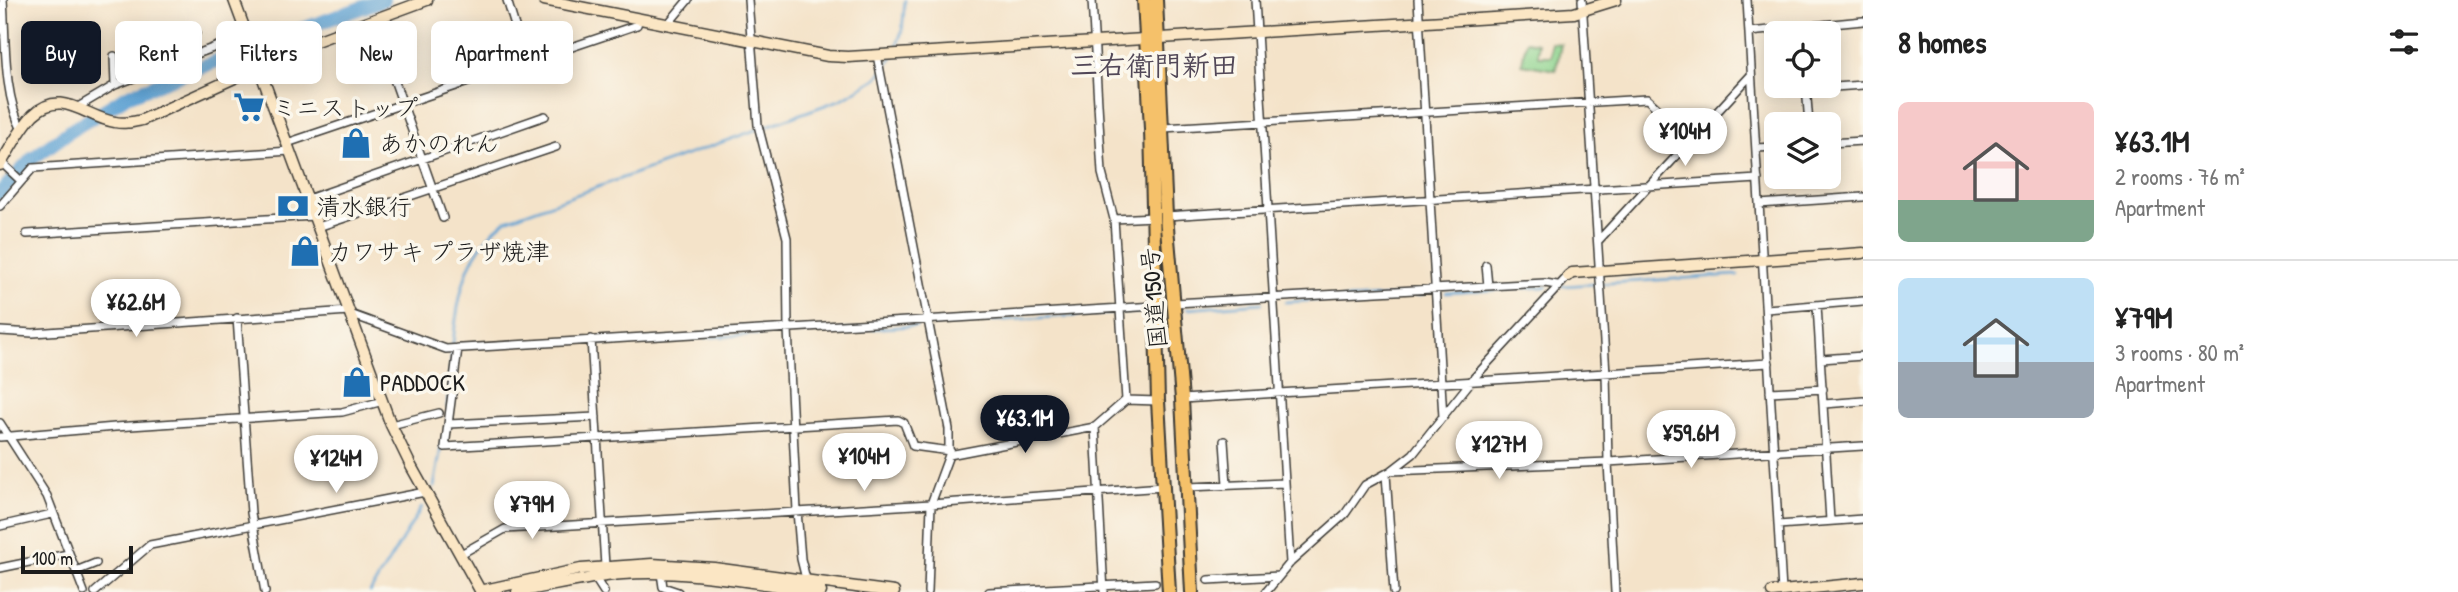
<!DOCTYPE html>
<html lang="en">
<head>
<meta charset="utf-8">
<style>
  body { margin:0; font-family:"Patrick Hand","Klee One",sans-serif; background:#f2f2f2; color:#222; height:100vh; display:flex; flex-direction:column; font-size:26px; white-space:nowrap }
  * { box-sizing:border-box; margin:0 }
  p { font-size:23px; color:#767676 }
  .icon { flex:none; width:38px; height:38px; fill:none; stroke:currentColor; stroke-width:2; stroke-linecap:round; stroke-linejoin:round }
  .map { position:relative; flex:1; overflow:hidden }
  .panel { display:flex; flex-direction:column; background:#fff; width:595px }
  .panel>* { flex:none }
  .guide { position:absolute; left:21px; top:21px; width:665px; height:63px; display:flex; gap:14px }
  .buttons { position:absolute; left:1764px; top:21px; display:grid; gap:14px }
  .buttons a { display:grid; place-items:center; width:77px; height:77px; border-radius:10px; background:#fff; box-shadow:0 4px 18px #0003; font-size:35px }
  .scale { position:absolute; left:21px; bottom:18px; width:112px; box-sizing:border-box; padding-left:7px; border:4px solid #1c1c1c; border-top:0; font-size:19px; line-height:24px; white-space:nowrap; color:#1c1c1c; -webkit-text-stroke:5px #fbf7ec; paint-order:stroke }
  .price { position:absolute; translate:-50% -60px; padding:0 16px; border-radius:24px; background:#fff; color:#222; font-size:23px; line-height:46px; filter:drop-shadow(0 2px 4px #0008) }
  .price::after { content:''; position:absolute; left:50%; top:42px; width:21px; height:16px; margin-left:-10px; background:inherit; clip-path:polygon(0 0,100% 0,50% 100%) }
  .price.active { background:#111827; color:#fff }
  ul { padding:0; list-style:none }
  li { display:flex; align-items:center; gap:21px; height:175px; padding:0 35px }
  li+li { border-top:2px solid #e0e0e0 }
  li span { display:grid; place-items:center; flex:none; width:196px; height:140px; border-radius:10px; color:#555 }
  li>.icon { margin-inline-start:auto }
  span .icon { width:84px; height:84px; fill:#fffc; stroke-width:1 }
  li b { font-size:30px }
  h2 { display:flex; justify-content:space-between; align-items:center; height:84px; padding:0 35px; font-size:30px }
  .chip { padding:0 24px; border-radius:10px; background:#fff; box-shadow:0 4px 18px #0003; font-size:24px; line-height:63px }
  .chip.active { background:#111827; color:#fff }
  main { display:flex; flex:1; min-height:0 }
  .map>svg:first-child { display:block }
  .green { fill:#8dd38d; stroke:#547854; stroke-width:2 }
  .lines { fill:none; stroke-linecap:round; stroke-linejoin:round }
  .stream { stroke:#5ea2d3; stroke-width:2.5 }
  .river { stroke:#5ea2d3; stroke-width:14 }
  .street-casing { stroke:#3c3a36; stroke-width:10 }
  .secondary-casing { stroke:#3c3a36; stroke-width:13 }
  .highway-casing { stroke:#3c3a36; stroke-width:16 }
  .street { stroke:#fff; stroke-width:7 }
  .secondary { stroke:#fbe6c4; stroke-width:10 }
  .highway { stroke:#f5c16b; stroke-width:12 }
  .labels { text-anchor:middle; dominant-baseline:central; stroke-width:7; stroke-linejoin:round; paint-order:stroke }
  .poi-label { font-size:24px; fill:#1c1c1c; stroke:#fbf7ec; text-anchor:start }
  .street-label { font-size:24px; fill:#1c1c1c; stroke:#fbf7ec }
  .quarter-label { font-size:28px; font-weight:bold; fill:#524858; stroke:#fbf7ec }
</style>
</head>
<body>
<main>
<div class="map">
<svg width="1863" height="592" viewBox="0 0 1863 592">
  <rect width="100%" height="100%" fill="#fbf7ec"/>
  <filter id="ink" filterUnits="userSpaceOnUse"><feTurbulence type="fractalNoise" baseFrequency=".0143" numOctaves="2"/><feDisplacementMap in="SourceGraphic" scale="14" xChannelSelector="R" yChannelSelector="G"/><feConvolveMatrix kernelMatrix="1 2 1 2 8 2 1 2 1" color-interpolation-filters="sRGB"/></filter>
  <filter id="wash" filterUnits="userSpaceOnUse"><feTurbulence type="fractalNoise" baseFrequency=".00686" numOctaves="4" result="noise"/><feDisplacementMap in="SourceGraphic" scale="28" xChannelSelector="R" yChannelSelector="G"/><feGaussianBlur stdDeviation="1.57" result="paint"/><feColorMatrix in="noise" values="0 0 0 0 0 0 0 0 0 0 0 0 0 0 0 0 0 1.4 0 .05"/><feComposite in="paint" operator="in"/></filter>
  <g filter="url(#wash)">
    <rect width="100%" height="100%" fill="#f4e3c9"/>
    <path class="green" d="M1526,41L1538,43V56H1551V43L1561,44L1556,70L1522,64Z"/>
    <g class="lines">
      <path class="stream" d="M895,51L902,31L905,0
        M1562,286L1738,275
        M1446,293L1547,287
        M1285,302L1423,295
        M1187,309L1262,303
        M939,324L1142,312
        M794,333L917,326
        M595,344L781,333
        M447,407C451,367 454,291 474,257C482,243 493,230 506,220L842,99L877,78L892,57
        M434,487L442,442
        M370,592L422,507"/>
      <path class="river" d="M0,193L33,158L70,131L127,96L260,44L383,0"/>
    </g>
  </g>
  <g filter="url(#ink)">
    <g class="lines">
      <defs>
        <path id="street" d="M3,0C6,41 3,94 22,130
          M507,0L526,62
          M748,0L758,125L787,238L788,329L797,511L801,559L806,579
          M1092,0L1102,173L1114,219L1126,400
          M1255,0L1290,563
          M1418,0L1443,417
          M1582,0L1606,373L1608,462L1615,592
          M1747,0L1782,591
          M373,20L443,218
          M668,24L688,0
          M1749,32L1863,21
          M159,35L162,67
          M137,36L196,33
          M131,53L133,78
          M877,55L949,429V455L931,504L928,592
          M114,56L115,85
          M1806,86L1809,124
          M1806,89L1863,85
          M78,107L115,85L247,35
          M1163,128L1647,99L1692,140
          M287,143L637,25L639,18
          M1829,143L1863,141
          M1756,148L1776,147
          M2,163L19,179
          M308,199L545,116
          M1759,204L1863,197
          M0,206L33,168L290,151
          M1166,216L1758,179
          M1114,219L1154,217
          M318,227L556,147
          M27,234L314,216
          M1598,241L1751,75
          M1486,265L1488,286
          M1175,303L1545,283L1557,285
          M1817,305L1830,521
          M1766,309L1863,301
          M350,314L446,349L1155,306
          M237,318L251,513L265,592
          M0,331L33,333L349,311
          M591,339L605,566
          M458,348L445,447L898,420L904,423L913,446L950,451
          M1821,359L1863,356
          M1770,392L1823,389
          M1182,399L1769,363
          M1824,404L1863,401
          M0,423L47,496L84,592
          M448,424L596,417
          M391,425L439,413
          M1095,427L1104,592
          M0,437L115,427L342,412L383,401
          M1224,441L1227,485
          M949,455L1095,427L1126,400L1158,401
          M1391,471L1608,462L1863,446
          M1386,474L1394,592
          M1187,487L1284,483
          M1778,525L1863,519
          M0,526L52,514
          M461,554L505,529L931,504L1163,487
          M0,568L68,554
          M76,571L96,563
          M661,573L663,587L678,592
          M595,578L604,592
          M1208,580L1279,576
          M95,592L150,545L425,492
          M989,592L1155,583
          M1266,592L1290,563L1345,514L1365,485L1391,471L1413,454L1472,380L1568,276"/>
        <path id="secondary" d="M234,0L391,425L411,466L481,592
          M544,0L828,56L848,57L1574,13L1616,0
          M0,165C10,149 20,129 33,115C62,87 86,118 115,122C124,124 132,122 142,120L316,41L427,0
          M1568,276L1572,273L1863,253
          M480,591L581,569L652,564L714,568L894,592
          M517,592C552,586 588,577 623,574C689,569 756,584 821,592
          M1772,592L1863,583"/>
        <path id="highway" d="M1144,0L1151,129L1158,401L1169,592
          M1156,0L1166,216L1182,399L1192,592"/>
      </defs>
      <use href="#street" class="street-casing"/>
      <use href="#secondary" class="secondary-casing"/>
      <use href="#highway" class="highway-casing"/>
      <use href="#street" class="street"/>
      <use href="#secondary" class="secondary"/>
      <use href="#highway" class="highway"/>
    </g>
  </g>
  <defs>
    <symbol id="supermarket-bare" viewBox="-9 -9 18 18"><path d="M-6-5.5h2.5l.6 2H6L4.5 2H-2.5L-4.4-4H-6ZM-1.5 3.2a1.3 1.3 0 1 0 .1 0ZM3 3.2a1.3 1.3 0 1 0 .1 0Z" fill="#1f6fb2" stroke="#fbf7ec" stroke-width="2.5" paint-order="stroke"/></symbol>
    <symbol id="shop-bare" viewBox="-9 -9 18 18"><path d="M-5-2.5h2.3a2.7 3.5 0 0 1 5.4 0H5L5.5 6h-11ZM-1.5-2.5h3a1.5 2.3 0 0 0-3 0Z" fill="#1f6fb2" stroke="#fbf7ec" stroke-width="2.5" paint-order="stroke"/></symbol>
    <symbol id="bank-bare" viewBox="-9 -9 18 18"><path d="M-6-4H6V4H-6ZM0-2.3a2.3 2.3 0 1 0 0 4.6a2.3 2.3 0 1 0 0-4.6Z" fill="#1f6fb2" stroke="#fbf7ec" stroke-width="2.5" paint-order="stroke"/></symbol>
  </defs>
  <g fill-rule="evenodd">
    <use href="#supermarket-bare" x="227" y="85" width="44" height="44"/>
    <use href="#shop-bare" x="334" y="121" width="44" height="44"/>
    <use href="#bank-bare" x="271" y="184" width="44" height="44"/>
    <use href="#shop-bare" x="283" y="229" width="44" height="44"/>
    <use href="#shop-bare" x="335" y="360" width="44" height="44"/>
  </g>
  <g class="labels">
    <g class="poi-label">
      <text x="272" y="107">ミニストップ</text>
      <text x="379" y="143">あかのれん</text>
      <text x="316" y="206">清水銀行</text>
      <text x="328" y="251">カワサキ プラザ焼津</text>
      <text x="380" y="382">PADDOCK</text>
    </g>
    <g class="street-label">
      <text transform="translate(1153 298) rotate(-95)">国道150号</text>
    </g>
    <g class="quarter-label">
      <text x="1154" y="65">三右衛門新田</text>
    </g>
  </g>
</svg>
<div class="buttons">
<a><svg class="icon" aria-label="locate" viewBox="0 0 24 24"><circle cx="12" cy="12" r="6"/><path d="M12 2v4M12 18v4M2 12h4M18 12h4"/></svg></a>
<a><svg class="icon" aria-label="layers" viewBox="0 0 24 24"><path d="M12 4l9 5-9 5-9-5zM3 14l9 5 9-5"/></svg></a>
</div>
<div class="scale">100 m</div>
<b class="price" style="left:1685px;top:168px">¥104M</b>
<b class="price" style="left:136px;top:339px">¥62.6M</b>
<b class="price active" style="left:1025px;top:455px">¥63.1M</b>
<b class="price" style="left:1691px;top:470px">¥59.6M</b>
<b class="price" style="left:1499px;top:481px">¥127M</b>
<b class="price" style="left:864px;top:493px">¥104M</b>
<b class="price" style="left:336px;top:495px">¥124M</b>
<b class="price" style="left:532px;top:541px">¥79M</b>
<div class="guide">
<a class="chip active">Buy</a>
<a class="chip">Rent</a>
<a class="chip">Filters</a>
<a class="chip">New</a>
<a class="chip">Apartment</a>
</div>
</div>
<section class="panel">
<h2>8 homes<svg class="icon" aria-label="filters" viewBox="0 0 24 24"><path d="M4 7h16M4 17h16"/><circle cx="9" cy="7" r="2"/><circle cx="15" cy="17" r="2"/></svg></h2>
<ul>
<li><span style="background:linear-gradient(#f6c9c9 70%,#7fa58c 0)"><svg class="icon" aria-label="home" viewBox="0 0 24 24"><path d="M3 11l9-7 9 7M6 9v11h12V9"/></svg></span><div><b>¥63.1M</b><p>2 rooms · 76 m²</p><p>Apartment</p></div></li>
<li><span style="background:linear-gradient(#bfe0f5 60%,#9aa5b1 0)"><svg class="icon" aria-label="home" viewBox="0 0 24 24"><path d="M3 11l9-7 9 7M6 9v11h12V9"/></svg></span><div><b>¥79M</b><p>3 rooms · 80 m²</p><p>Apartment</p></div></li>
</ul>
</section>
</main>
</body>
</html>
